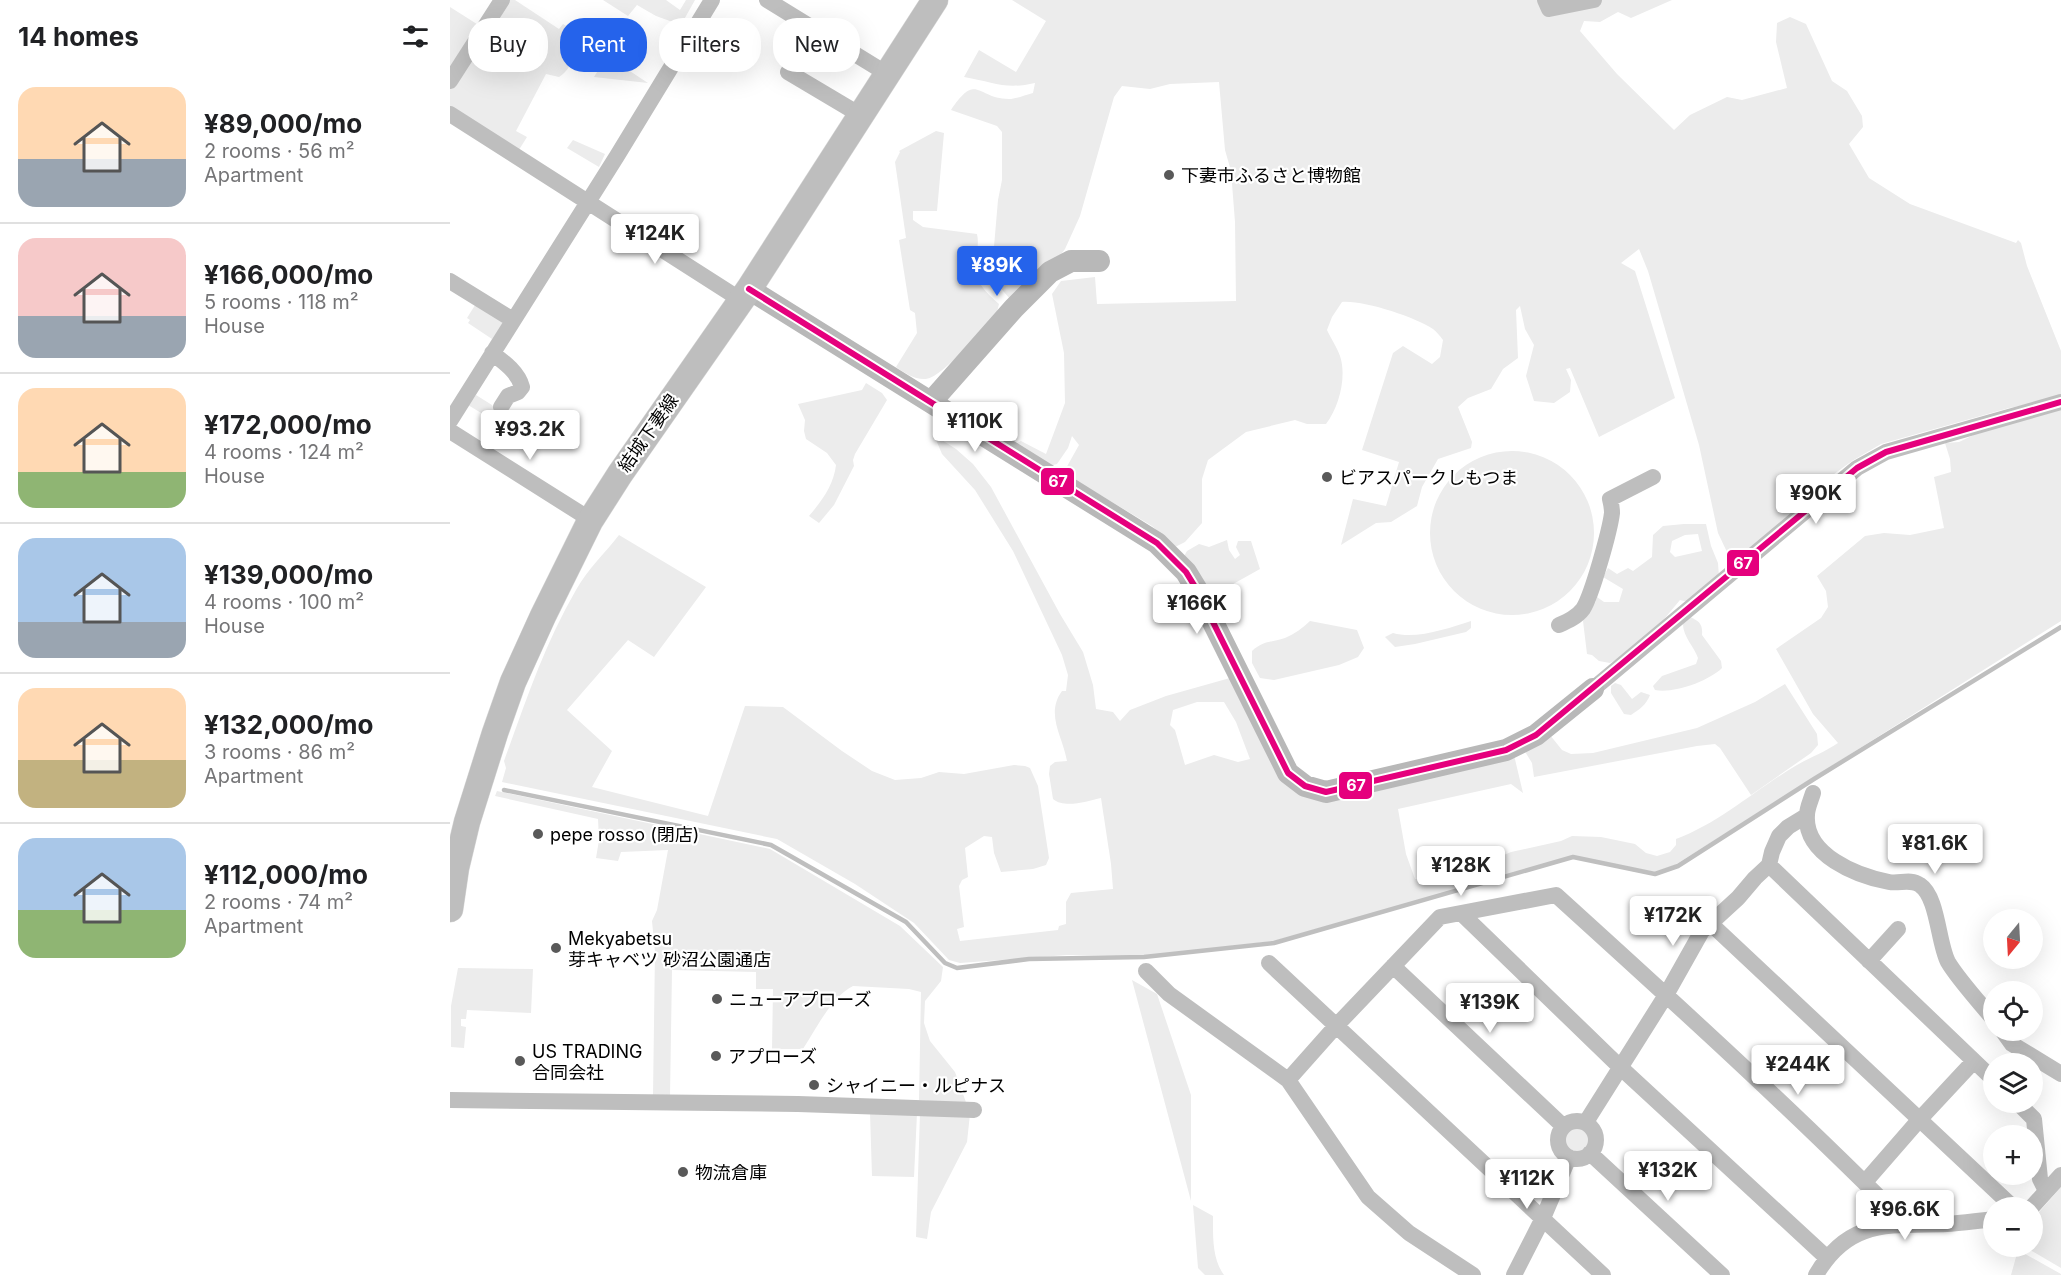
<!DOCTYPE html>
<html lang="en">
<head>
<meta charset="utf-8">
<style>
  body { margin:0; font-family:Inter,"Noto Sans JP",sans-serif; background:#f2f2f2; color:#202124; height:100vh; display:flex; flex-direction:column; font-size:22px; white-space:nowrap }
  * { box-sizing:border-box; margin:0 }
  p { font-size:20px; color:#757577 }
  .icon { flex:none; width:33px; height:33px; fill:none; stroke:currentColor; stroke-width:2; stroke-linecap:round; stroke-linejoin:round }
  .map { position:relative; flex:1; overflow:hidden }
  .side { display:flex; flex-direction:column; background:#fff; width:450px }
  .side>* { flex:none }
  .top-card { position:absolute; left:18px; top:18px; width:570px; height:54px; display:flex; gap:12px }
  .needle { width:39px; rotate:198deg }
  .tools { position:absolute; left:1533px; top:909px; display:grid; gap:12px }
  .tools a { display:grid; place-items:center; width:60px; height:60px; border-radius:50%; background:#fff; box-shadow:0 6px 24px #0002; font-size:30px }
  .price { position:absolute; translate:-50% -51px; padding:0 14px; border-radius:6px; background:#fff; color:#222; font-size:20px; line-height:39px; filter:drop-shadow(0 2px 3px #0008) }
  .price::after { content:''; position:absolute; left:50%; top:36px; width:18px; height:14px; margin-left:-9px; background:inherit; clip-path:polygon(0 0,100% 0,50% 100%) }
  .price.selected { background:#2563eb; color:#fff }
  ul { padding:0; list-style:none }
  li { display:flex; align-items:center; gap:18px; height:150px; padding:0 18px }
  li+li { border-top:2px solid #e0e0e0 }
  li span { display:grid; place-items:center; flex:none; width:168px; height:120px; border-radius:18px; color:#555 }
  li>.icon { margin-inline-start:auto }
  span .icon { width:72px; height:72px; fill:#fffc; stroke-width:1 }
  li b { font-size:26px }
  h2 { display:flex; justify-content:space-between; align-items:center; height:72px; padding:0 18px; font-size:26px }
  .chip { padding:0 21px; border-radius:24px; background:#fff; box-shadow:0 6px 24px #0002; font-size:21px; line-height:54px }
  .chip.selected { background:#2563eb; color:#fff }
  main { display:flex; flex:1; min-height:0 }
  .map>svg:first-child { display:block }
  .green { fill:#ececec; fill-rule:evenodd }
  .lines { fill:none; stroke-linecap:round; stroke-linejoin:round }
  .stream { stroke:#bfbfbf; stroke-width:4.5 }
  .primary-casing { stroke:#dbdbdb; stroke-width:27 }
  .street { stroke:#bebebe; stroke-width:16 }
  .secondary { stroke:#b8b8b8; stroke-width:22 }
  .primary { stroke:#bebebe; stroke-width:26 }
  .bus-1-casing { stroke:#fff; stroke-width:10 }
  .bus-1 { stroke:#e5007d; stroke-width:6 }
  .poi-dot { fill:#595959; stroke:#fff; stroke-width:2 }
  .labels { text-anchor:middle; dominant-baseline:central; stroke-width:4.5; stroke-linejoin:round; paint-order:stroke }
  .poi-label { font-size:18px; fill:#000; stroke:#fff; text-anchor:start }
  .street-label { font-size:18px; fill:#000; stroke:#fff }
  .line-badge { stroke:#fff; stroke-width:2 }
  .badge-label { font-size:16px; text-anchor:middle; font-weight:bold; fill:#fff }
</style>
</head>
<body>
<main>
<section class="side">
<h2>14 homes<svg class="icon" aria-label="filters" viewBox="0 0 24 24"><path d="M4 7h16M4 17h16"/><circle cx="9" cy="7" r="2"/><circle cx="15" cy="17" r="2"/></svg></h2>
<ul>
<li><span style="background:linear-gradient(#ffd9b3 60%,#9aa5b1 0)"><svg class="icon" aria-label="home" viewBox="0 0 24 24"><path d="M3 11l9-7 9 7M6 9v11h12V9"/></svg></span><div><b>¥89,000/mo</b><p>2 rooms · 56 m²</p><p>Apartment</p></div></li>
<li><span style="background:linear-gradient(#f6c9c9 65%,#9aa5b1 0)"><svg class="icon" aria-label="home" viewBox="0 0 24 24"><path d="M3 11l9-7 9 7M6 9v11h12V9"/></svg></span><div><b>¥166,000/mo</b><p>5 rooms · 118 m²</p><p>House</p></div></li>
<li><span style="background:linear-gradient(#ffd9b3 70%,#8fb573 0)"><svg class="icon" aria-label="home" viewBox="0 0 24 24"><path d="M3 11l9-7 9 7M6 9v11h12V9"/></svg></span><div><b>¥172,000/mo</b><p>4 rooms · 124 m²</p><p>House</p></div></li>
<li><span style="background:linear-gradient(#a9c7e8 70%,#9aa5b1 0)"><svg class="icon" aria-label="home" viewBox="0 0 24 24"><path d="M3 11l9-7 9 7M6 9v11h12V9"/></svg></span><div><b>¥139,000/mo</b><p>4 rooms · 100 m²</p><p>House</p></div></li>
<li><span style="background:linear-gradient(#ffd9b3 60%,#c2b280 0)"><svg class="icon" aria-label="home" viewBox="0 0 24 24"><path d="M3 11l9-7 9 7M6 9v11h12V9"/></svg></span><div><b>¥132,000/mo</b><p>3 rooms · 86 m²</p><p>Apartment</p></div></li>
<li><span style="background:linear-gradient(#a9c7e8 60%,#8fb573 0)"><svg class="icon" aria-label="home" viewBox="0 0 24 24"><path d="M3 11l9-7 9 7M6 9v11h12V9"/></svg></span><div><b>¥112,000/mo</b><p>2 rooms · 74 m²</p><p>Apartment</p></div></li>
</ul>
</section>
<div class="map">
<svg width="1611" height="1275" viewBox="0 0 1611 1275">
  <rect width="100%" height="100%" fill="#fff"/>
  <path class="green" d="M57,0H65L109,29L113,24L135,37L134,46L129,45L123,49C125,59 118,72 109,77L96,74L66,131L77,137L67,153L0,111V89Z
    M153,0H216L230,10L236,0H245L231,25L206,16L187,5L178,16Z
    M562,0H1222L1181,18L1168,12L1150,22L1134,21L1130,31L1167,74L1224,130L1240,115L1277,97L1292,100L1337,88L1326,42L1327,23L1340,17L1356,24L1382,81L1397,91L1412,116L1413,127L1399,144L1419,178L1460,204L1566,243L1568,240L1571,243L1577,266L1611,351V398L1559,408L1431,444L1402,461L1380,477L1363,493L1341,519L1296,554L1285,558L1277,552L1268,533L1249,445L1198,271L1189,249L1171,263L1185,271L1225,398L1149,437L1120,368L1116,369L1121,380L1120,392L1104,403L1084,401L1076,376L1084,345L1075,329L1070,306L1066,310L1068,358L1053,369L1041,389L1018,398L1008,407L1022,442L1021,448L988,459L972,487L967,506L941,522L926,523L891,545L903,499L936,506L949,462L912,450L943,353L953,346L982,364L990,357L993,340C990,336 987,332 983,329C965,317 913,300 892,302L882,317L877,330C881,339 887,347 890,356C897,377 889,407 876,424H857L845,420L796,432L758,460L752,479V523L735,542L725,547L702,526L617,475L615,470L629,445L622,436L618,448L607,464L599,466L565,444L571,441L596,454L615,403L614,353L602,294L611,281L645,277L647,304L786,301L785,222L781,171L775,150L769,82L720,84L700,89L672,86L664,97L630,216L615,249L603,265L560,299L542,278V270L548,200L552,180V132L547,126L501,110C527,71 527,99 559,99C566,99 575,95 583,93L585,83C555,90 544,82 514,77L529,50L566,72L596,21Z
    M0,7L30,26L0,74Z
    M157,56L198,83L144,77Z
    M486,131L494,133L487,211H463V220L473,227L527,234C529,243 527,249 526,258C522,279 534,291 549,304L547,312C532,328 495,376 476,379C465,380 455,373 446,367L467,333L465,313L460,310L449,240L456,238L445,162L450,152L449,151Z
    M123,140L155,154L149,167L117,148Z
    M27,302L55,320L33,354L42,339L18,323L20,320L17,318Z
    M416,383L432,393L437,400L405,454L403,460L404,466L384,505L369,523L359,516C372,501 384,484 386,465L377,453L356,439L354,431L355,420L348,404L412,390Z
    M26,395L42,405L52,420L51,425L18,405Z
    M1611,409V621L1225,865L1205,872L1124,856L824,941L693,956L617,955L510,963L499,960L464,923L405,884L327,839L52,782L56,768L54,761C75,703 95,643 126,590C137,570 155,553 169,535L256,587L204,657L178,640L117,710L162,751L142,787L258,816L295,706L333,707L392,751L422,771L445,780L471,778L489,772L514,774L564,765L575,766L580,768L588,786L599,858L596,865L583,869L551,872L544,853L542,837L534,836L515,848L518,877L512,880L509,886L514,927L507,929L510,941L608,930L609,926L616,924V902L621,893L663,889L661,864L651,798C637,801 615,809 603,799L599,774L600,766L605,762L617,761C613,737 595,714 612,691H616L618,675L612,655L563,551L525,490L492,454L484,435L506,449L523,464L541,487L610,614L633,652L643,685L646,709L663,712L670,721L680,710L716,696L780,678L820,754C822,770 828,778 840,787L1064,755L1073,793L1061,784L948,809L956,854L965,879L977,881L981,876L996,870L1005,873L1012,866L1037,862L1061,852L1111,841L1122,836L1151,837L1185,844L1196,853L1207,856L1220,852L1226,845V839C1270,823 1306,789 1347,765C1361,757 1375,752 1388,743L1363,714L1326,649L1371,618L1378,607L1376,591L1367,576L1415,536L1434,533L1460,535L1494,528L1484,477L1501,472L1500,459L1495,443L1509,442L1532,431ZM747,702H774L786,722L800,759L788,762L764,755L735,765L725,730L720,725L723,710Z
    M980 533a82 82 0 1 1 164 0a82 82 0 1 1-164 0Z
    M1234,524H1256L1261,546L1268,563L1269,577L1238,602L1230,600L1210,624L1175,655L1160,663L1149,661L1142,655L1137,654L1133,621L1143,602L1145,603L1147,597L1154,602H1169L1173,589L1153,577L1158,568L1167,574L1178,568L1183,571L1202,557L1203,535L1213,526ZM1248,534L1252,551L1225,557L1220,552L1222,541L1235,535Z
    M777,540L779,550L785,559L790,555L786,547L788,541H801L810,569L767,593L759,588L733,558L737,551L749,544L759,547Z
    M1240,617C1249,621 1253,624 1252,635L1271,661L1272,668C1259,681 1223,694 1205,690L1203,686L1212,676L1246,664L1248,658C1244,646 1233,637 1233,624Z
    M860,621L907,630L914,648L908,657L889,665L824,680L810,678L802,663V651C814,640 821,643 835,638C844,634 853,628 860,621Z
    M1021,621V628L1016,632L965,644L945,647L935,637L943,633C966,640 999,628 1021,621Z
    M1165,683L1171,685L1182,699L1191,692L1200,695C1196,705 1190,709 1181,715L1174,714L1161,693V686Z
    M1335,684L1367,734L1368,745L1361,753L1301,795L1270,748L1265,744L1247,746L1084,777L1082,763L1074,750L1100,735L1112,750L1121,754L1143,753L1247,728L1305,702Z
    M47,791L320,849L450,926L493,967L491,981L475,1001L474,1023L480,1041L505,1072L517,1105L469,1100L471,992L459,989L403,986C382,996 366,1029 353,1049H322L323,989H306V972L222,970L220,1097L203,1096L205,951L202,921L207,910L218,850L171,852L168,861L146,858L149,840L148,819L45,796Z
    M8,968L83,969L81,1013L17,1010L16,1019H11V1026L16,1027L14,1048L1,1047V1006Z
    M682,980L707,994L741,1095V1201Z
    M420,1113H467L464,1177L422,1176Z
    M470,1113L520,1114L517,1142L481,1212L477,1239L466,1237Z
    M1115 1140a12 12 0 1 1 24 0a12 12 0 1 1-24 0Z
    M1611,1187V1268L1575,1247L1582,1246L1583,1219Z
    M743,1205L763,1216C763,1236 762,1259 774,1275H755L748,1268Z
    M1568,1250L1611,1274V1275H1561Z"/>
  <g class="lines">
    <path class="stream" d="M54,790L321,845L456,922L495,963L507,968L579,959L694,957L824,943L1123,857L1205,874L1228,866L1364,779L1611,627"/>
    <defs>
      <path id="primary" d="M0,909L6,868L17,822L45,733L63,682L93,616L140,521L170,474L299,289L485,0"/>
    </defs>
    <use href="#primary" class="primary-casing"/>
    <path class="street" d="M317,0L439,75
      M1095,0L1099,9L1144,0
      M338,72L412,116
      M0,81L52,0
      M0,114L291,300
      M0,281L63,320
      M42,353C54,362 68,372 72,387L68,392L58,396L51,407
      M0,421L167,156L262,0
      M0,431L141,520
      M1109,625C1118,621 1127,617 1133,609C1142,595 1160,530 1162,513C1162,508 1161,503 1160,499L1203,477
      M1143,689L1407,468L1436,452L1611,402
      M1363,793C1361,800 1357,808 1357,815C1354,855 1407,876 1439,882C1450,884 1460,878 1470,885C1488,897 1488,943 1498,962C1508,979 1530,1003 1544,1020
      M1319,865L1544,1080
      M1012,914L1170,1067L1376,1257
      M1260,923L1564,1208
      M1419,961L1448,929
      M819,963L1153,1275
      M943,966L1113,1126
      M696,971L719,994L838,1080L918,1197L959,1233L1023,1275
      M1552,1030L1562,1044L1611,1074
      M838,1080L886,1026L990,917L1106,895C1224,1002 1343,1110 1456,1224
      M0,1100L348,1104L524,1110
      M1567,1102L1584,1119L1590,1179L1596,1191
      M1108 1140a19 19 0 1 1 38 0a19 19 0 1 1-38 0Z
      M1136,1122L1216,995L1252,931L1288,898L1305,878L1319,865L1322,852L1329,836L1338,827L1356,816
      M1140,1153L1272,1275
      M1415,1182L1469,1120L1524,1061
      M1581,1208L1611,1175
      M1064,1275L1093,1218L1119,1157
      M1366,1275C1399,1218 1440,1226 1497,1224C1512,1223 1528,1221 1544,1219"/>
    <path class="secondary" d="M299,289L707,543L736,572L747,590L838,773L855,786L876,792L1056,750L1086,735L1143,689
      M481,402L564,308L600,272L621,261H649"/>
    <use href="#primary" class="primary"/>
    <defs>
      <path id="bus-1" d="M299,289L707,543L736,572L747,590L838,773L855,786L876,792L1056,750L1086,735L1407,468L1436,452L1611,402"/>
    </defs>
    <use href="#bus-1" class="bus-1-casing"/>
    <use href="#bus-1" class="bus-1"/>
  </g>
  <g class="poi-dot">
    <circle cx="719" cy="175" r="6"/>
    <circle cx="877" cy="477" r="6"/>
    <circle cx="88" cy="834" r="6"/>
    <circle cx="106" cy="948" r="6"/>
    <circle cx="267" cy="999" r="6"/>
    <circle cx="266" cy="1056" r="6"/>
    <circle cx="70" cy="1061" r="6"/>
    <circle cx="364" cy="1085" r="6"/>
    <circle cx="233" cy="1172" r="6"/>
  </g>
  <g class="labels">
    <g class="poi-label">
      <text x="731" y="175">下妻市ふるさと博物館</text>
      <text x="889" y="477">ビアスパークしもつま</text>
      <text x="100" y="834">pepe rosso (閉店)</text>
      <text x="118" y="938">Mekyabetsu<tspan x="118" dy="21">芽キャベツ 砂沼公園通店</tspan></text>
      <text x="279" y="999">ニューアプローズ</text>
      <text x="82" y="1051">US TRADING<tspan x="82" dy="21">合同会社</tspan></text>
      <text x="278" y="1056">アプローズ</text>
      <text x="376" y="1085">シャイニー・ルピナス</text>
      <text x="245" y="1172">物流倉庫</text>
    </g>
    <g class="street-label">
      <text transform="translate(198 433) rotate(-55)">結城下妻線</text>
    </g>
  </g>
  <g class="line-badge">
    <rect x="590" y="467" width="35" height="29" rx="6" fill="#e5007d"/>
    <rect x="1276" y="549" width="34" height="28" rx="6" fill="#e5007d"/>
    <rect x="888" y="771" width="35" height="29" rx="6" fill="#e5007d"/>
  </g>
  <g class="badge-label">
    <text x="608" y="487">67</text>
    <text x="1293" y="569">67</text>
    <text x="906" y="791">67</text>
  </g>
</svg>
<div class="tools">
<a><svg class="needle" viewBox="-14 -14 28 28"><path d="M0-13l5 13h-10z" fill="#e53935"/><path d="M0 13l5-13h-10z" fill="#757577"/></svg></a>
<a><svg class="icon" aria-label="locate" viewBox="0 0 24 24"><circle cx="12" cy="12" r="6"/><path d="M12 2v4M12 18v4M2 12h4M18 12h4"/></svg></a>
<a><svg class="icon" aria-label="layers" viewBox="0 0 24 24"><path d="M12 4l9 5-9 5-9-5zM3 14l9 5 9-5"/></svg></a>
<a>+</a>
<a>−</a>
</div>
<b class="price" style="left:205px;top:265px">¥124K</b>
<b class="price selected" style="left:547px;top:297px">¥89K</b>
<b class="price" style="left:525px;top:453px">¥110K</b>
<b class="price" style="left:80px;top:461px">¥93.2K</b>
<b class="price" style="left:1366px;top:525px">¥90K</b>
<b class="price" style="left:747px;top:635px">¥166K</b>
<b class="price" style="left:1485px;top:875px">¥81.6K</b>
<b class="price" style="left:1011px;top:897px">¥128K</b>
<b class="price" style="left:1223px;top:947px">¥172K</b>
<b class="price" style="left:1040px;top:1034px">¥139K</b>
<b class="price" style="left:1348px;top:1096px">¥244K</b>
<b class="price" style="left:1218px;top:1202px">¥132K</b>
<b class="price" style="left:1077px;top:1210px">¥112K</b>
<b class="price" style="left:1455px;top:1241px">¥96.6K</b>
<div class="top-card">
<a class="chip">Buy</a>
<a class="chip selected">Rent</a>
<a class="chip">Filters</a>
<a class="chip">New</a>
</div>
</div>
</main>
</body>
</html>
